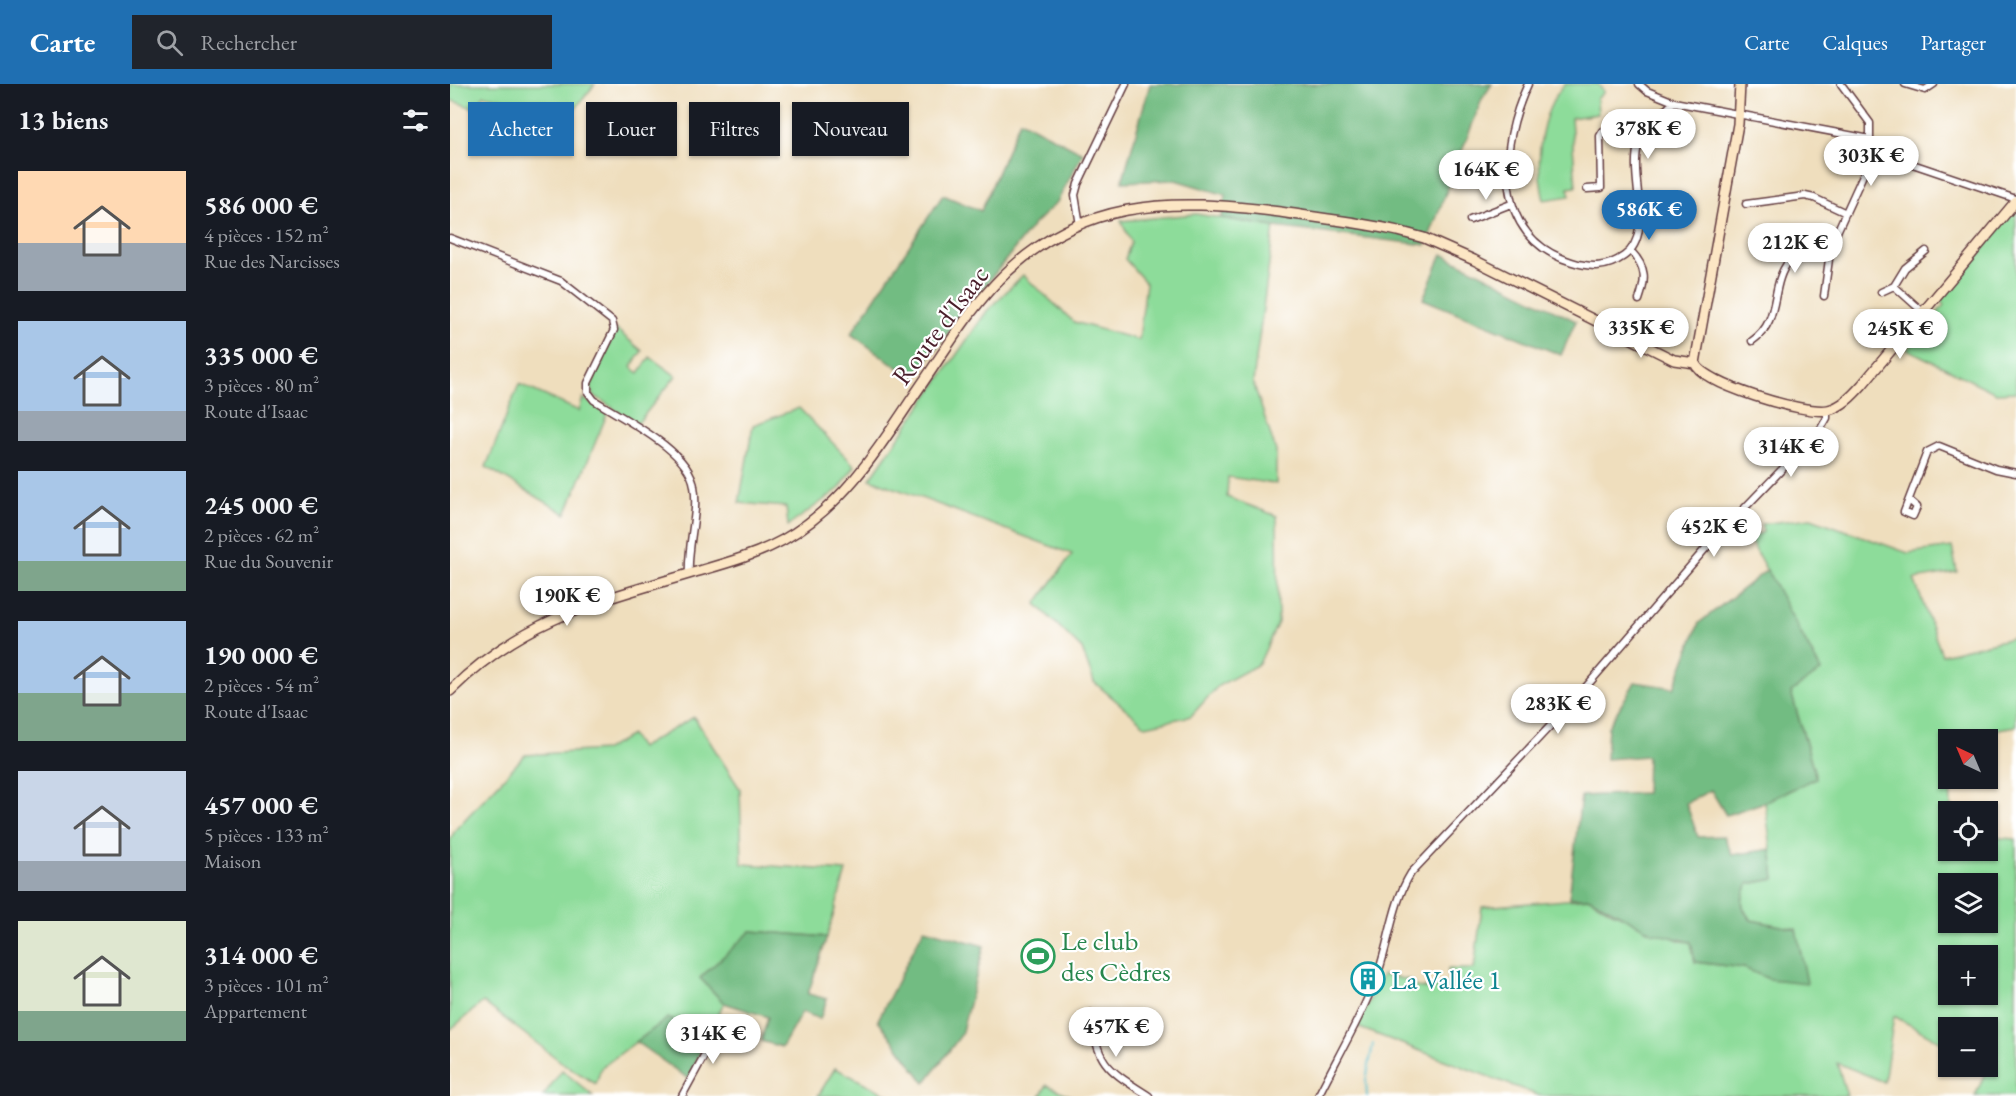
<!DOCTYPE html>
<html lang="fr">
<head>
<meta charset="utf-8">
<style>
  body { margin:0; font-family:"EB Garamond",serif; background:#20242c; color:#f1f3f6; height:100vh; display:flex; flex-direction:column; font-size:22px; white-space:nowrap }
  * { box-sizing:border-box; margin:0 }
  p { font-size:20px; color:#9ea1a6 }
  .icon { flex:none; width:33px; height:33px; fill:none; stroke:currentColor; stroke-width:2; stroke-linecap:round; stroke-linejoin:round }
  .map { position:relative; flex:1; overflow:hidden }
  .drawer { display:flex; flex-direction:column; background:#171b24; width:450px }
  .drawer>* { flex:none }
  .guide { position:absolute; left:18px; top:18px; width:570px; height:54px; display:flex; gap:12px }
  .needle { width:39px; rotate:316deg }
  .buttons { position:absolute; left:1488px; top:645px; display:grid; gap:12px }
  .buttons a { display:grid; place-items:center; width:60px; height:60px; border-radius:0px; background:#171b24; box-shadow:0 2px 4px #0004; font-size:30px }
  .price { position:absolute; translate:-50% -51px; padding:0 14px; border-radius:21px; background:#fff; color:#222; font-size:20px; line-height:39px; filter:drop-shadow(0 2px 3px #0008) }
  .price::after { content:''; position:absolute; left:50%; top:36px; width:18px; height:14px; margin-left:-9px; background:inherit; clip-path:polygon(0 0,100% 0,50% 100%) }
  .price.current { background:#1f6fb2; color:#fff }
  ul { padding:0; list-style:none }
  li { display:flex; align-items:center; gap:18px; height:150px; padding:0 18px }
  li span { display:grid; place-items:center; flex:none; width:168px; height:120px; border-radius:0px; color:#555 }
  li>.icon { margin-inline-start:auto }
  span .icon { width:72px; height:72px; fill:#fffc; stroke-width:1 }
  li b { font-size:26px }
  h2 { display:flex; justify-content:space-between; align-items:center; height:72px; padding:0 18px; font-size:26px }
  .pill { padding:0 21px; border-radius:0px; background:#171b24; box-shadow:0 2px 4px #0004; font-size:21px; line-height:54px }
  .pill.current { background:#1f6fb2; color:#fff }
  header { display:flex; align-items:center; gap:36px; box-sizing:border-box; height:84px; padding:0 30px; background:#1f6fb2; color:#fff }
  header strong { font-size:28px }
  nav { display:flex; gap:33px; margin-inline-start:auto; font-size:21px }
  .search { width:420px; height:54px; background:#20242c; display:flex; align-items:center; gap:15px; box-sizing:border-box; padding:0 21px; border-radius:0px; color:#9ea1a6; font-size:22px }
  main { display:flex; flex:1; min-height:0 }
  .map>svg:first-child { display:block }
  .green { fill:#8ddc9a; stroke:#6c7e62; stroke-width:1.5; fill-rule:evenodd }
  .forest { fill:#72bc82; stroke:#5e6e56; stroke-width:1.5 }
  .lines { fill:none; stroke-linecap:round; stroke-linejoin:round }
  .stream { stroke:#52becd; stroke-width:2 }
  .street-casing { stroke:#633c41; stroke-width:9 }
  .secondary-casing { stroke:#633c41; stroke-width:12 }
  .street { stroke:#fff; stroke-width:6 }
  .secondary { stroke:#fce6c4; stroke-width:9 }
  .labels { text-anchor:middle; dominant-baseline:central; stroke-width:4.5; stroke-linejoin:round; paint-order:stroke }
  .street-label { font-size:27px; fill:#4a1f2b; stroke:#fff }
  .leisure-label { font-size:27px; fill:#27864d; stroke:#fff; text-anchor:start }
  .culture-label { font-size:27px; fill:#0d838f; stroke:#fff; text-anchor:start }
</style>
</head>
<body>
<header>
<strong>Carte</strong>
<div class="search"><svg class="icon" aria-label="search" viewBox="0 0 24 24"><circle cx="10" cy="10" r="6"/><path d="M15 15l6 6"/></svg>Rechercher</div>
<nav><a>Carte</a><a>Calques</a><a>Partager</a></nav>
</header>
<main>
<section class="drawer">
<h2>13 biens<svg class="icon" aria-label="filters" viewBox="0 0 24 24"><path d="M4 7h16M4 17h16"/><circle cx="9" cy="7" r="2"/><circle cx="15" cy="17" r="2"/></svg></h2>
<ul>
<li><span style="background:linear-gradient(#ffd9b3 60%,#9aa5b1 0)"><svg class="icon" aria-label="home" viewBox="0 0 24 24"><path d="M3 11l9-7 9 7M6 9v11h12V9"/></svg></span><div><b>586 000 €</b><p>4 pièces · 152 m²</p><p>Rue des Narcisses</p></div></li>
<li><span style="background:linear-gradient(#a9c7e8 75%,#9aa5b1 0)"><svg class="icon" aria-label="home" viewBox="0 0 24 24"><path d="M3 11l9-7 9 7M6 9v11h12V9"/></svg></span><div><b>335 000 €</b><p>3 pièces · 80 m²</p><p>Route d'Isaac</p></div></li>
<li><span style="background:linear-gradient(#a9c7e8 75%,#7fa58c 0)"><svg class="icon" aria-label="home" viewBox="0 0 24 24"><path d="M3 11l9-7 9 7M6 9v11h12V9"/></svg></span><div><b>245 000 €</b><p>2 pièces · 62 m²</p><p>Rue du Souvenir</p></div></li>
<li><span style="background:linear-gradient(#a9c7e8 60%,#7fa58c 0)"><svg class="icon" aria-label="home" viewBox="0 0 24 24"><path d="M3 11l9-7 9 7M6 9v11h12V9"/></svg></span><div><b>190 000 €</b><p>2 pièces · 54 m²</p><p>Route d'Isaac</p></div></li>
<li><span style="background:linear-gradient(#c9d6e8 75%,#9aa5b1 0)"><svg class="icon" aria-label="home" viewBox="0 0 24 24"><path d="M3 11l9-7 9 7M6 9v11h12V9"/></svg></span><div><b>457 000 €</b><p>5 pièces · 133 m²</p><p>Maison</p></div></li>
<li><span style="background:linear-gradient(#dfe7d0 75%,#7fa58c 0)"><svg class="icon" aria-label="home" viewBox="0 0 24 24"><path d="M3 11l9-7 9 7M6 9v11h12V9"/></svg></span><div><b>314 000 €</b><p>3 pièces · 101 m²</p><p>Appartement</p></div></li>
</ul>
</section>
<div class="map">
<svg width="1566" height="1012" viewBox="0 0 1566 1012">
  <rect width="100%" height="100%" fill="#fff"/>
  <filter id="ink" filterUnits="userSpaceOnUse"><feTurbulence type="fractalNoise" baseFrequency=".0167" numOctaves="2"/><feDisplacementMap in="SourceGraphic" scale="12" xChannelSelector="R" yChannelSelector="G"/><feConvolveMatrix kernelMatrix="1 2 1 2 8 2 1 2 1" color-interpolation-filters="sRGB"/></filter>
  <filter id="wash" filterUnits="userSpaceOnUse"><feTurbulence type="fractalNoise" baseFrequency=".008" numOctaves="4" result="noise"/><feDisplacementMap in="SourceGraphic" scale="24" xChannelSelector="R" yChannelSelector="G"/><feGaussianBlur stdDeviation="1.35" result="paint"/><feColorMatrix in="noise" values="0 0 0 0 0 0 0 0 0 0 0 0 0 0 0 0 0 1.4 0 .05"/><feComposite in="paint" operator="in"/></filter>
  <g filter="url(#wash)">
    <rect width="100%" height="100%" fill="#efdebd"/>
    <path class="green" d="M0,0H145L118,34L109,50L60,33L63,17L34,11L26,25L0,16Z
      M1115,0H1148L1154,8L1147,15L1148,30L1121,34L1126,103L1118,104L1120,112L1094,116C1085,79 1088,30 1115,0Z
      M1566,123V308L1546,309L1457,265L1472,252L1471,248L1494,221L1489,216L1503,203Z
      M746,130L824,143L803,298L826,367V400L778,393L777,413L827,432L828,538L809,580L768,602L741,632L696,642L644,598L632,565L586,520L622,470L420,395L537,227L573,191L624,238L689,256L696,199L675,175L681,158L671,137Z
      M166,245L192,267L181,283L189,289L200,273L226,292L187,340L142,310L141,302Z
      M69,300L129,327L133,314L157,330L116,430L36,383Z
      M349,324L405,382L390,404L338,442L336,423L289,419L303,341Z
      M1361,434L1458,469L1502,463L1507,488L1464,495L1492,571L1566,553V642L1499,653L1501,727L1498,728V766H1538V753L1566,755V1012H1525L1538,983V944H1498V962L1444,932L1434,998L1387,979L1397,1012H1090L907,943L932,891L960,896L965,903L984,905L985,902L998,901V885H1024L1032,823L1140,814L1160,827L1231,857L1241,858L1245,878L1294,884L1319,895L1346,845L1301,836C1290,823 1290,816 1298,800L1325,795L1315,718L1366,694L1341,608L1371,586L1299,454L1313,448L1311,440ZM1498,800H1538V838H1498ZM1498,872H1538V910H1498Z
      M244,633L290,705L292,780L396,787L377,853L301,847L250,894L274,919L256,952L218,934L151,984L146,1000L114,980L33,918L0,946V756L6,745L75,671L155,666L181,651L190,664Z
      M385,984L440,1012H368Z
      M112,986L142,1011L143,1012H93Z
      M597,1001L621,1012H590Z"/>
    <path class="forest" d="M700,0H1042L1032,15L976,161L824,143L771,134L776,111L725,96L672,98Z
      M570,36L633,69L607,118L583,141L463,294L401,250L493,111L531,127Z
      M992,170L1126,237L1111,271L973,215Z
      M1317,486L1371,587L1341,608L1366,694L1315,718L1276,731L1261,706L1236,719L1248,753L1274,752L1282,771L1321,765L1325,795L1298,800C1290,816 1290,823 1301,836L1346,845L1357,899L1319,895L1294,884L1245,878L1241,858L1201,848L1140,814H1119L1131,712L1196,709L1197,672L1156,675L1158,643L1185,598L1224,604L1249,539Z
      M474,845L534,862L511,951L475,999L428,936Z
      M301,847L377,853L358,910L377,915L370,935L352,928L332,963L311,957L318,933L274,919L250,894Z
      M218,934L256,952L239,995L186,958Z"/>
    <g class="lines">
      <path class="stream" d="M917,1012L916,996L923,960"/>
    </g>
  </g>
  <g filter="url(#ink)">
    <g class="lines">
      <defs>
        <path id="street" d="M1078,0C1049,62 1041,153 1122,178C1141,184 1157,184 1174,172C1206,150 1177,91 1189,59C1194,42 1212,30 1224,18
          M1189,0L1197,7L1224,18L1420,55
          M1455,0L1475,6L1484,0
          M1424,67L1566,115
          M1137,105L1151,104L1150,52L1153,47L1163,46L1189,59
          M1296,120L1355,112L1364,114L1396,129
          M1020,136L1061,120
          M630,141L625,111L628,100L676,0
          M0,154L111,197L162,237L164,246L138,299V308L144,316C173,335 239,366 244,402C249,430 237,461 239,490
          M1181,167C1197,184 1196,196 1189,216
          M1444,202L1455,184L1476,167
          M1431,208L1444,202L1473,228
          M1374,212L1382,153
          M1302,257C1332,237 1319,202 1339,177C1352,160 1373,161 1387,148L1424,67L1420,55V39L1391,0
          M1459,416L1467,423L1463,432L1454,428L1477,368L1489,362L1546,385L1566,389
          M641,929C647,981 657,985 699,1012
          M232,1012L273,937
          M868,1012C889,970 913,930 929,886C940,854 943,818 961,789L1122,619L1256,464L1370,346L1377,334V326"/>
        <path id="secondary" d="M1245,279C1252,300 1356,331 1378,326C1392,323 1403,311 1412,301L1566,117
          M1245,279L1288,40L1290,0
          M0,607C72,535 148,517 242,489C273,480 304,472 333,456C393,422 428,366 465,310C491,273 514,233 545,200C627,113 720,114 830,128C869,134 909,138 948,147L974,154L1024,176L1224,276L1245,279"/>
      </defs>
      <use href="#street" class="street-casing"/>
      <use href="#secondary" class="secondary-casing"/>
      <use href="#street" class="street"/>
      <use href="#secondary" class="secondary"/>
    </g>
  </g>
  <defs>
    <symbol id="stadium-ring" viewBox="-11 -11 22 22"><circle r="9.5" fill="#fff" stroke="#2e9e5b" stroke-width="1.5"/><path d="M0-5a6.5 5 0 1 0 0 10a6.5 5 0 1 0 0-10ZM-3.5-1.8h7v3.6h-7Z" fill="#2e9e5b"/></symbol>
    <symbol id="building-ring" viewBox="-11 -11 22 22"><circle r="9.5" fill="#fff" stroke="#0f9aa8" stroke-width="1.5"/><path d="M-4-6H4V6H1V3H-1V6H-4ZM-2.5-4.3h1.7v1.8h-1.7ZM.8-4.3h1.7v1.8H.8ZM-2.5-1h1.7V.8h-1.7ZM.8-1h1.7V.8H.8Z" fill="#0f9aa8"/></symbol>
  </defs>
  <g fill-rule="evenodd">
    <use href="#stadium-ring" x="569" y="853" width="38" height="38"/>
    <use href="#building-ring" x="899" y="876" width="38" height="38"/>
  </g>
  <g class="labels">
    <g class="street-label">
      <text transform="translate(490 241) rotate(-53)">Route d'Isaac</text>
    </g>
    <g class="leisure-label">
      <text x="611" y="856">Le club<tspan x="611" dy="31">des Cèdres</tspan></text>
    </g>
    <g class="culture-label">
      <text x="941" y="895">La Vallée 1</text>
    </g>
  </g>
</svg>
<div class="buttons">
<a><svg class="needle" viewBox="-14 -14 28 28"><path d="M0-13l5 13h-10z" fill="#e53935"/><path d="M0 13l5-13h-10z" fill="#9ea1a6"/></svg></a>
<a><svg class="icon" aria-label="locate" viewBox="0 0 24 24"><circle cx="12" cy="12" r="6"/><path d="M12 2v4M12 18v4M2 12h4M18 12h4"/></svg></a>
<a><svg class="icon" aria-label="layers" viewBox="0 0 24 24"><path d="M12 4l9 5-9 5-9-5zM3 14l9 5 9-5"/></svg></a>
<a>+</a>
<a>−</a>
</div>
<b class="price" style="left:1198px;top:76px">378K €</b>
<b class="price" style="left:1421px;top:103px">303K €</b>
<b class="price" style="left:1036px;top:117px">164K €</b>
<b class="price current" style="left:1199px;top:157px">586K €</b>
<b class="price" style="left:1345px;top:190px">212K €</b>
<b class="price" style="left:1191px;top:275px">335K €</b>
<b class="price" style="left:1450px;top:276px">245K €</b>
<b class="price" style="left:1341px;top:394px">314K €</b>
<b class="price" style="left:1264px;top:474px">452K €</b>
<b class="price" style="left:117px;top:543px">190K €</b>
<b class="price" style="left:1108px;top:651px">283K €</b>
<b class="price" style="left:666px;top:974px">457K €</b>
<b class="price" style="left:263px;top:981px">314K €</b>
<div class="guide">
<a class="pill current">Acheter</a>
<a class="pill">Louer</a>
<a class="pill">Filtres</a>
<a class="pill">Nouveau</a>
</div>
</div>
</main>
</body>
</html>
